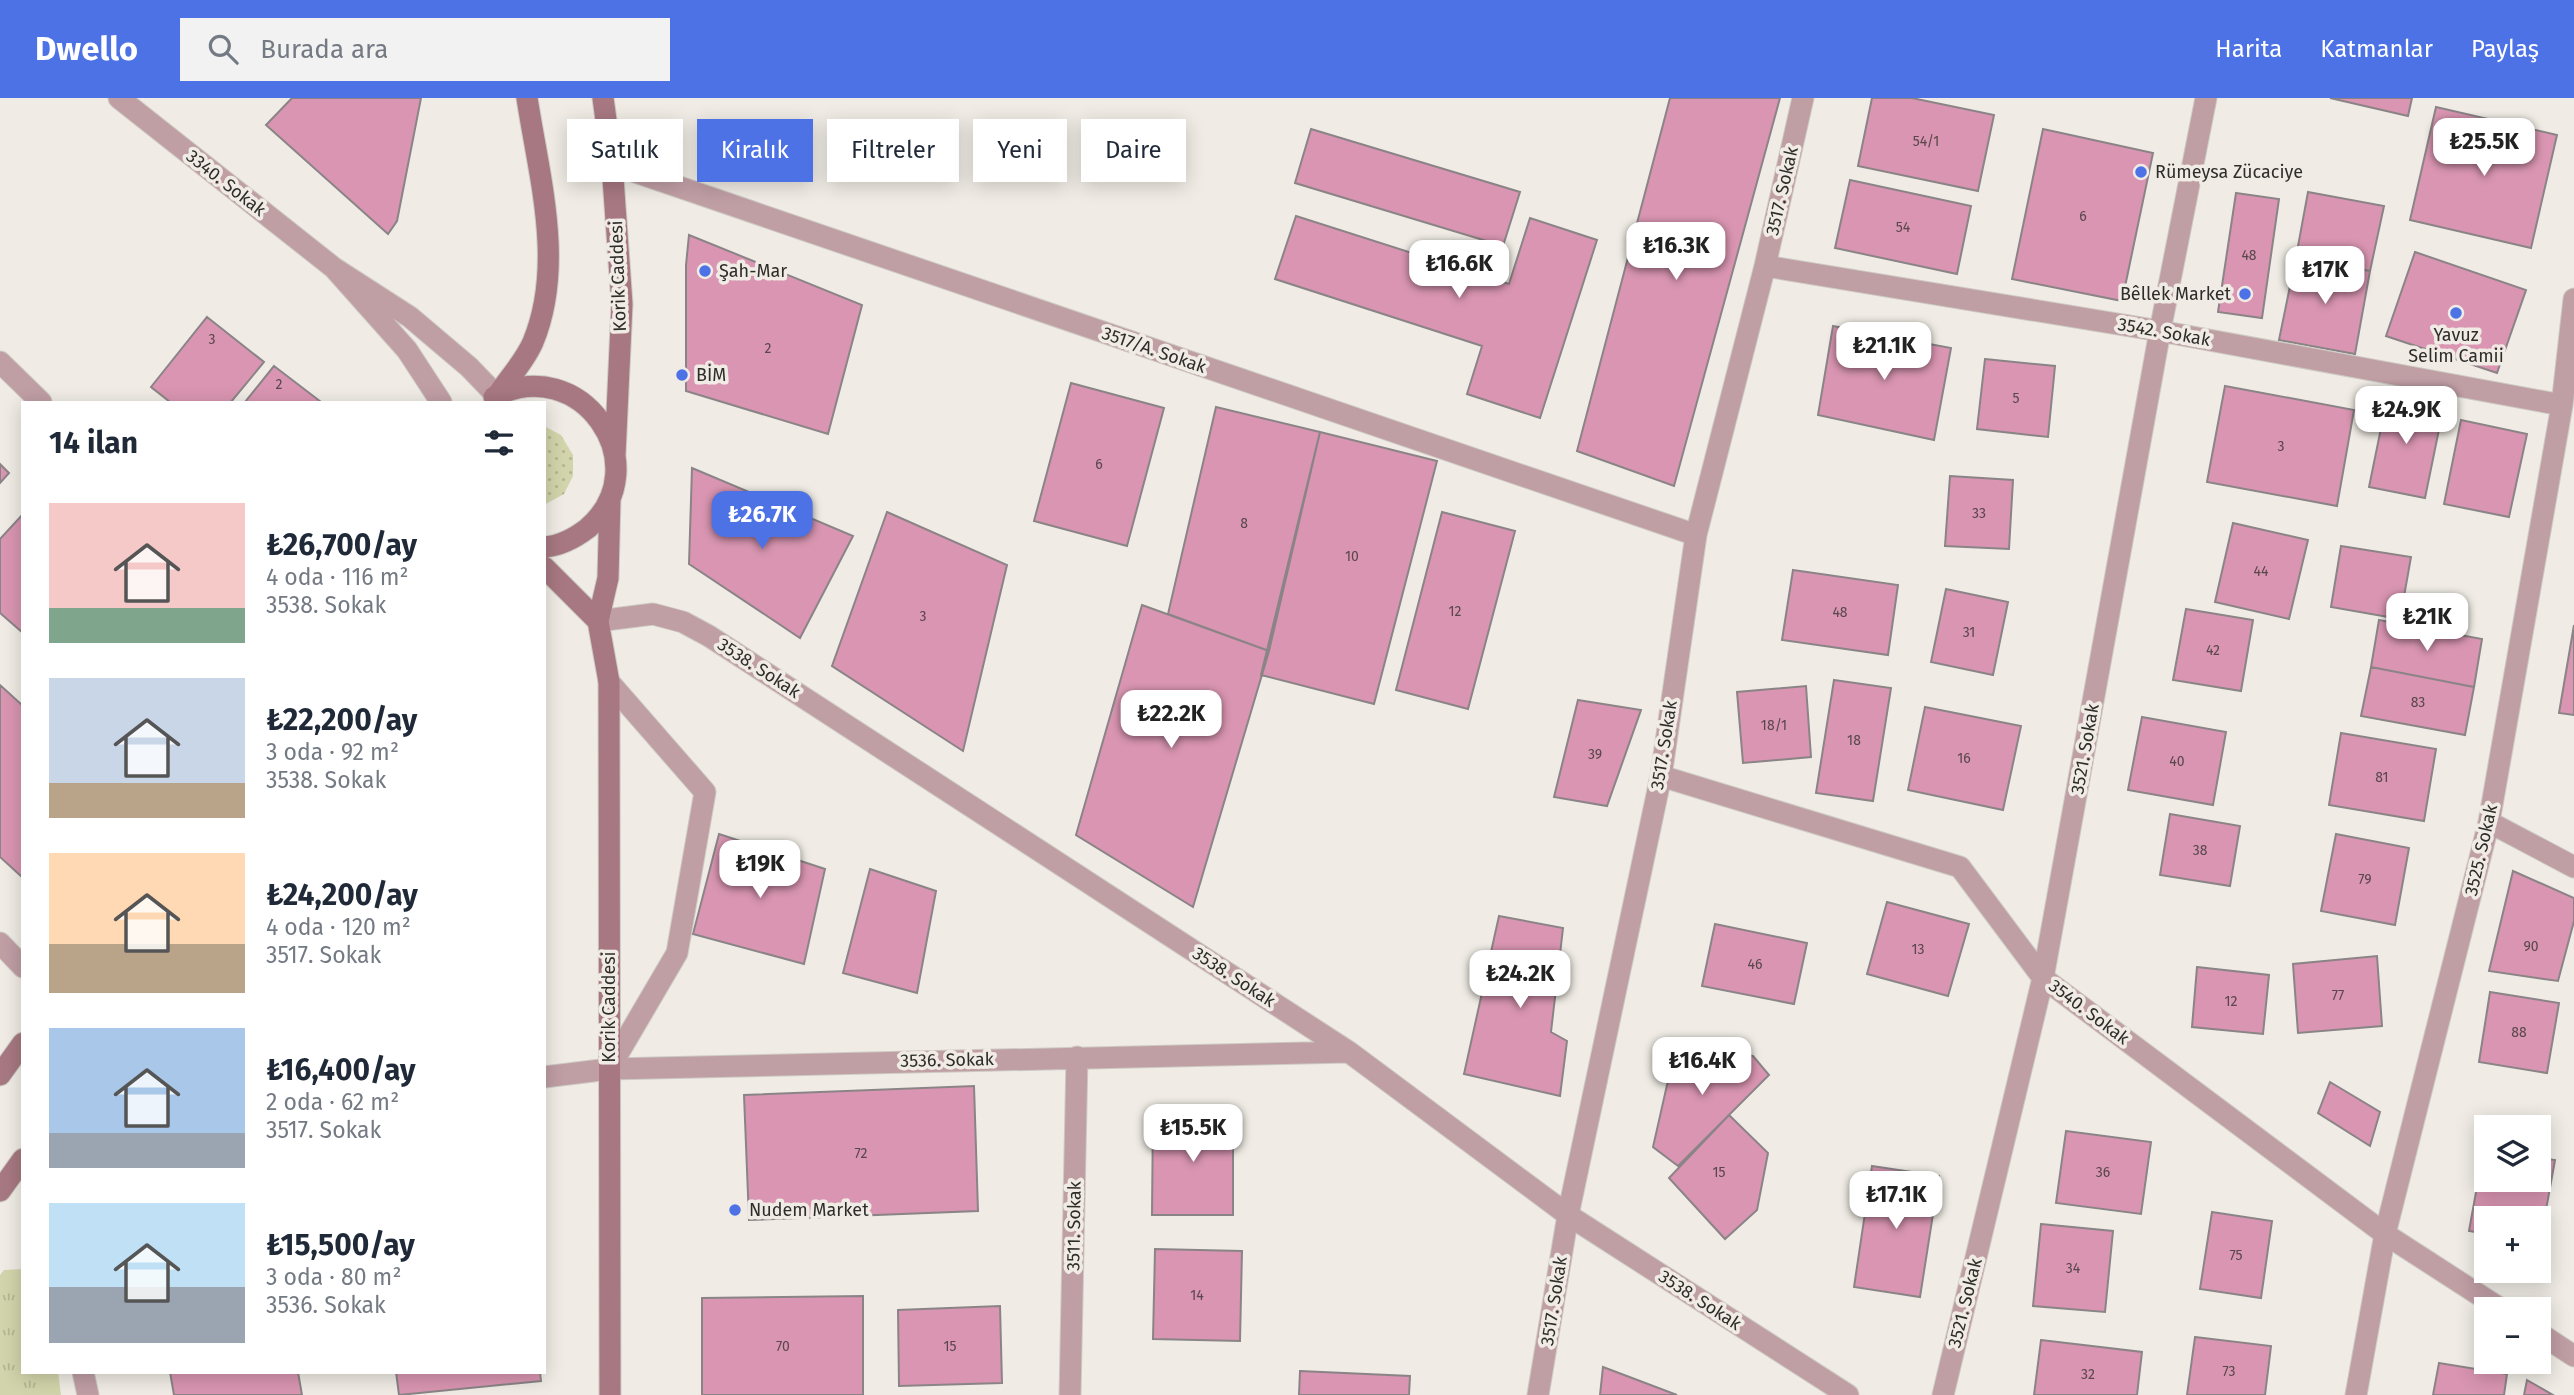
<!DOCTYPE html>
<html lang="tr">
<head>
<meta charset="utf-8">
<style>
  body { margin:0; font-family:"Fira Sans",sans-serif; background:#f2f2f3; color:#1f2937; height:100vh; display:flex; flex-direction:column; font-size:26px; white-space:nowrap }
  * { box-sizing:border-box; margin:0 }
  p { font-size:23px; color:#747a83 }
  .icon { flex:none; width:38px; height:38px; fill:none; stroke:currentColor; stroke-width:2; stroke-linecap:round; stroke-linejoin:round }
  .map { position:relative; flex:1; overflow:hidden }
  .sheet { position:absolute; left:21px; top:303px; width:525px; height:973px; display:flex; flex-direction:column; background:#fff; border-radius:0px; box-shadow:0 4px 18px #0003 }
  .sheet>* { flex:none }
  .guide { position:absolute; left:567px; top:21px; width:665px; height:63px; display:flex; gap:14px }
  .buttons { position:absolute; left:2474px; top:1017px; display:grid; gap:14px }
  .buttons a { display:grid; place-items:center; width:77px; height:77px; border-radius:0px; background:#fff; box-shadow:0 4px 18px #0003; font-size:35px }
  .price { position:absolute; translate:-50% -60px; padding:0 16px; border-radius:14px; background:#fff; color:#222; font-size:23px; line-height:46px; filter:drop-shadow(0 2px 4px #0008) }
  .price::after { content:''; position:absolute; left:50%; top:42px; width:21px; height:16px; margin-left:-10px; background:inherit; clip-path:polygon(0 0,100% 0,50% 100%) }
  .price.on { background:#4d72e6; color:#fff }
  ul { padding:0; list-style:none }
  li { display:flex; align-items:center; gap:21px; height:175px; padding:0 28px }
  li span { display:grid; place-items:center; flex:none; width:196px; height:140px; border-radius:0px; color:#555 }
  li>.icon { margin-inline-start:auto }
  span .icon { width:84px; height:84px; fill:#fffc; stroke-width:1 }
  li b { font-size:30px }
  h2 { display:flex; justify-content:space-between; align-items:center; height:84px; padding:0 28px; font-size:30px }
  .tag { padding:0 24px; border-radius:0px; background:#fff; box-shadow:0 4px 18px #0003; font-size:24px; line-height:63px }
  .tag.on { background:#4d72e6; color:#fff }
  header { display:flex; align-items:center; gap:42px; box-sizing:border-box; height:98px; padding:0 35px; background:#4d72e6; color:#fff }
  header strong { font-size:33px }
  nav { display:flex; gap:38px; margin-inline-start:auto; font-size:24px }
  .search { width:490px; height:63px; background:#f2f2f3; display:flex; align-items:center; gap:18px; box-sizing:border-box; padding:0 24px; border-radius:0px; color:#747a83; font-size:26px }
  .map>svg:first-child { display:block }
  .grass { fill:url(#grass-dots) }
  .park { fill:url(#park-tufts) }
  .building { fill:#d995b1; stroke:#8b8487; stroke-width:2 }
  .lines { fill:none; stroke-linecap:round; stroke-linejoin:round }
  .lane-casing { stroke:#cdcac3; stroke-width:23 }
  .street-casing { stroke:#cdcac3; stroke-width:23 }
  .secondary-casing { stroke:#cdcac3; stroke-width:23 }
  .lane { stroke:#bf9ea4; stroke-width:21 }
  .street { stroke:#bf9ea4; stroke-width:21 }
  .secondary { stroke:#a77882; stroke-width:21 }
  .poi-dot { fill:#4d72e6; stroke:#f0ece5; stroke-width:2.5 }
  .labels { text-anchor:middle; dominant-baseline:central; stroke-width:7; stroke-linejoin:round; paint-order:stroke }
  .number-label { font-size:14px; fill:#59474c }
  .poi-label { font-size:18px; fill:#2e2d2a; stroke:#f0ece5; text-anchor:start }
  .street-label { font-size:18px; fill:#2e2d2a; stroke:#f0ece5 }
</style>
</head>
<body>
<header>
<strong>Dwello</strong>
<div class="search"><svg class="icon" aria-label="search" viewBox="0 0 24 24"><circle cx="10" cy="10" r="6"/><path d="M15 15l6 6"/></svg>Burada ara</div>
<nav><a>Harita</a><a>Katmanlar</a><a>Paylaş</a></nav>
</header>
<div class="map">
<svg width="2574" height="1297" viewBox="0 0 2574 1297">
  <defs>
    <pattern id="grass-dots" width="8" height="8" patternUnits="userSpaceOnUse" patternTransform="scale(1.75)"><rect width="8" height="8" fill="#d2d5ab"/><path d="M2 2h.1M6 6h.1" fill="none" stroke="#b5b793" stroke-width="1.8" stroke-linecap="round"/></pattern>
    <pattern id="park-tufts" width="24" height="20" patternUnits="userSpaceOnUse" patternTransform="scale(1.75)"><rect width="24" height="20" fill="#d2d5ab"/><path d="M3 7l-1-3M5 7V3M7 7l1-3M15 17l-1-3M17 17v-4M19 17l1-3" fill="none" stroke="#b5b793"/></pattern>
  </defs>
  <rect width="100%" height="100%" fill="#f0ece5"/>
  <path class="grass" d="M544,328L561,337L573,357V378L564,396L544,407Z"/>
  <path class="park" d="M23,1171V1274H58L61,1297H0V1177L4,1172Z"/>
  <path class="building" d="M292,0H421L397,123L388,136L266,27Z
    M1670,0H1780L1674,388L1577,353Z
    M1872,0H1912L1994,17L1978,93L1858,68Z
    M2330,0H2412L2408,18Z
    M2436,9L2557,37L2531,150L2410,122Z
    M1311,31L1520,94L1503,148L1295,85Z
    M2043,31L2153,55L2122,203L2012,181Z
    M1850,82L1971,108L1957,176L1835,150Z
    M2308,94L2384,108L2370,173L2296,159Z
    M2236,95L2279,101L2262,220L2218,214Z
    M1296,118L1509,186L1530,120L1597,142L1540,320L1467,296L1482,248L1275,181Z
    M689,137L862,207L828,336L686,293V167Z
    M2415,154L2526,192L2497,275L2386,238Z
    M2296,159L2370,173L2355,256L2279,242Z
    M207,219L264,264L231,304H170L151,289Z
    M1833,228L1951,250L1934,342L1818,317Z
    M1985,261L2055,268L2048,339L1977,331Z
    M274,268L321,304H245Z
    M1071,285L1164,310L1127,448L1034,423Z
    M2225,288L2354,312L2337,408L2207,384Z
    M2388,296L2444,307L2425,400L2369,389Z
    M1216,309L1320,334L1269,553L1168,516Z
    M2461,322L2527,336L2509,419L2444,406Z
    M1320,334L1437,363L1374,606L1261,577Z
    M0,366L9,375L0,385Z
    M692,370L853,438L800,540L689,466Z
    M1950,378L2013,382L2009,451L1945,448Z
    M887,414L1007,467L963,653L832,568Z
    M1442,414L1515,433L1468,611L1396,592Z
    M23,416V535L0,515V441Z
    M2233,425L2308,442L2289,521L2215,504Z
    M2341,448L2411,459L2400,521L2331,509Z
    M1793,472L1898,487L1888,557L1782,542Z
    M1946,491L2008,504L1993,577L1931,564Z
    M1142,507L1269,553L1193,809L1076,737Z
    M2186,511L2253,522L2241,593L2173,582Z
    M2379,522L2482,541L2474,589L2371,569Z
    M2574,527V617L2559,615Z
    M2371,569L2474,589L2465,637L2361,618Z
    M1834,582L1891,590L1873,703L1816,695Z
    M0,587L23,608V780L0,759Z
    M1806,588L1811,659L1743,665L1737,594Z
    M1578,602L1641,612L1607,708L1554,699Z
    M1925,609L2021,628L2003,712L1908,692Z
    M2142,619L2226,634L2213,707L2128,692Z
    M2341,635L2436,651L2424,723L2329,707Z
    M2170,716L2240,728L2230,788L2160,777Z
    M719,736L825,771L804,866L693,836Z
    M2336,736L2409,750L2395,827L2321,813Z
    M870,771L936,793L917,895L843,875Z
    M2513,773L2574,800V823L2558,883L2489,873Z
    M1887,804L1969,826L1948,898L1867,876Z
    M1499,818L1563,830L1551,934L1567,943L1560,998L1464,976Z
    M1715,826L1807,845L1794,906L1702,888Z
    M2377,858L2382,928L2298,935L2293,866Z
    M2197,869L2269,877L2263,936L2192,929Z
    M2490,894L2559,905L2547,975L2479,964Z
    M1676,947L1753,958L1769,977L1678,1068L1653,1049Z
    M2330,984L2380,1014L2370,1048L2318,1015Z
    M974,988L978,1113L749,1122L744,997Z
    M1153,1014H1233V1117H1152Z
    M1729,1017L1768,1055L1757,1112L1725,1141L1669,1080Z
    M2066,1033L2151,1044L2141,1116L2056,1105Z
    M2484,1050H2487V1082H2539V1060L2555,1062L2540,1145L2539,1120H2487V1136L2469,1133Z
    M1872,1068L1939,1078L1920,1199L1854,1189Z
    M2212,1114L2272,1123L2261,1200L2200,1191Z
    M2041,1126L2113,1133L2105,1214L2033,1208Z
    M1155,1151L1242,1153L1240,1243L1153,1241Z
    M863,1198V1297H702V1200Z
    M1000,1208L1002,1285L899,1288L898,1212Z
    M2195,1239L2271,1248L2265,1297H2187Z
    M2041,1242L2142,1254L2137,1297H2034Z
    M2439,1265L2507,1276L2504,1297H2433Z
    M1603,1269L1677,1297H1600Z
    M1300,1273L1410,1278L1409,1297H1299Z
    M170,1274H298L302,1297H174Z
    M396,1274H540L541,1283L399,1297Z
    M2527,1282L2553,1297H2524Z"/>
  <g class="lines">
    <defs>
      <path id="lane" d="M609,584L705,694L677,855L609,971"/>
      <path id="street" d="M119,0L334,170
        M612,66L1696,437
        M1765,168L2160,233L2562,307
        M0,264L41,304
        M441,304L407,252L334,170L410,219L469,269L497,298
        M598,523L653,516L683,524L709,538L1349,954L1568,1117L1848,1297
        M1661,678L1960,769L2043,880L2385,1136L2501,1211
        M2489,724L2574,769
        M0,845L23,869
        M544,979L609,971L1349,954
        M2539,1235L2574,1258
        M83,1274L88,1297
        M1070,1297L1077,959
        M1538,1297L1568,1117L1661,678L1696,437L1765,168L1803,0
        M1943,1297L2043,880L2160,233L2206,0
        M2356,1297L2385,1136L2489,724L2562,307L2574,201"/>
      <path id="secondary" d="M603,0L612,66L622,206L615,357
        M497,298C508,281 525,263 533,244C565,167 539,79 527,0
        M494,299C580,253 660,367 588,430C575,440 561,448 544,449
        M544,469L598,523
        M0,977L23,945
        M0,1093L23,1061
        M610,1297L609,584L598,523L608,480L610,400"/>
    </defs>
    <use href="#lane" class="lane-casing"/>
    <use href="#street" class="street-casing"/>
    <use href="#secondary" class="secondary-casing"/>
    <use href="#lane" class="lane"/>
    <use href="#street" class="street"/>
    <use href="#secondary" class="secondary"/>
  </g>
  <g class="poi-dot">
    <circle cx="2141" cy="74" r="7"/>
    <circle cx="705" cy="173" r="7"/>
    <circle cx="2245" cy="196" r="7"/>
    <circle cx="2456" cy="215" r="7"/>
    <circle cx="682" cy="277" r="7"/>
    <circle cx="735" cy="1112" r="7"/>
  </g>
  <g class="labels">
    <g class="number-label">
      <text x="1926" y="43">54/1</text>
      <text x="2083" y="118">6</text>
      <text x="1903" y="129">54</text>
      <text x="2249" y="157">48</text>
      <text x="212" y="241">3</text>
      <text x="768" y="250">2</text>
      <text x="279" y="286">2</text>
      <text x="2016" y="300">5</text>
      <text x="2281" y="348">3</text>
      <text x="1099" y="366">6</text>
      <text x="1979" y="415">33</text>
      <text x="1244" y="425">8</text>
      <text x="1352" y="458">10</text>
      <text x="2261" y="473">44</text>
      <text x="1455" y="513">12</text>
      <text x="1840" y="514">48</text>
      <text x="923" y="518">3</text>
      <text x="1969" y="534">31</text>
      <text x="2213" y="552">42</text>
      <text x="2418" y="604">83</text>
      <text x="1774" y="627">18/1</text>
      <text x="1854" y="642">18</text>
      <text x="1595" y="656">39</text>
      <text x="1964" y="660">16</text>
      <text x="2177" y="663">40</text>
      <text x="2382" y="679">81</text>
      <text x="2200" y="752">38</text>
      <text x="2365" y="781">79</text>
      <text x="2531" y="848">90</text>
      <text x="1918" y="851">13</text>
      <text x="1755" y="866">46</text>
      <text x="2338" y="897">77</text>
      <text x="2231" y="903">12</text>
      <text x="2519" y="934">88</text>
      <text x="861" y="1055">72</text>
      <text x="1719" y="1074">15</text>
      <text x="2103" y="1074">36</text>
      <text x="2236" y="1157">75</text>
      <text x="2073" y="1170">34</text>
      <text x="1197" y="1197">14</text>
      <text x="783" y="1248">70</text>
      <text x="950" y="1248">15</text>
      <text x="2229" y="1273">73</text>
      <text x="2088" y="1276">32</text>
    </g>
    <g class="poi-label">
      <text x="2155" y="74">Rümeysa Zücaciye</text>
      <text x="719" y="173">Şah-Mar</text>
      <text x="2231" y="196" text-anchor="end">Bêllek Market</text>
      <text x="2456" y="237" text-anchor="middle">Yavuz<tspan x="2456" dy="21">Selim Camii</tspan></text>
      <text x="696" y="277">BİM</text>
      <text x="749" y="1112">Nudem Market</text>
    </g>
    <g class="street-label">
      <text transform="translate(226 85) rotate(38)">3340. Sokak</text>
      <text transform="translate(1782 93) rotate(-77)">3517. Sokak</text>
      <text transform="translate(618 178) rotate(-92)">Korik Caddesi</text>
      <text transform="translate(2164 234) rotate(10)">3542. Sokak</text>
      <text transform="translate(1154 252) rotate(19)">3517/A. Sokak</text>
      <text transform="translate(759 570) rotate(33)">3538. Sokak</text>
      <text transform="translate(1664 647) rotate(-81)">3517. Sokak</text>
      <text transform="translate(2085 651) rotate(-80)">3521. Sokak</text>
      <text transform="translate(2481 752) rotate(-77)">3525. Sokak</text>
      <text transform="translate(1234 879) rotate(33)">3538. Sokak</text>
      <text transform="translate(609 909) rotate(-90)">Korik Caddesi</text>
      <text transform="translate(2089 914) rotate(37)">3540. Sokak</text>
      <text transform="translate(947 962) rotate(-1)">3536. Sokak</text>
      <text transform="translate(1074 1128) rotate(-89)">3511. Sokak</text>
      <text transform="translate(1700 1202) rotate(33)">3538. Sokak</text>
      <text transform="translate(1554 1203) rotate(-81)">3517. Sokak</text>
      <text transform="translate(1965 1205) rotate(-76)">3521. Sokak</text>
    </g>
  </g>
</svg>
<div class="buttons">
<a><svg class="icon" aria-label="layers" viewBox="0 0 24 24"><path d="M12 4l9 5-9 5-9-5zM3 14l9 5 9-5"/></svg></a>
<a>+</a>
<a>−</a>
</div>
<b class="price" style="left:2484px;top:80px">₺25.5K</b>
<b class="price" style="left:1676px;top:184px">₺16.3K</b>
<b class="price" style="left:1459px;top:202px">₺16.6K</b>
<b class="price" style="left:2325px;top:208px">₺17K</b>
<b class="price" style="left:1884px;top:284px">₺21.1K</b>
<b class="price" style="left:2406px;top:348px">₺24.9K</b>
<b class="price on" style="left:762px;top:453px">₺26.7K</b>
<b class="price" style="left:2427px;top:555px">₺21K</b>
<b class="price" style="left:1171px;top:652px">₺22.2K</b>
<b class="price" style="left:760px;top:802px">₺19K</b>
<b class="price" style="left:1520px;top:912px">₺24.2K</b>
<b class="price" style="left:1702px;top:999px">₺16.4K</b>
<b class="price" style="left:1193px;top:1066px">₺15.5K</b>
<b class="price" style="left:1896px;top:1133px">₺17.1K</b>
<div class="guide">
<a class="tag">Satılık</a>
<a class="tag on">Kiralık</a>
<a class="tag">Filtreler</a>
<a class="tag">Yeni</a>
<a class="tag">Daire</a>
</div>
<section class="sheet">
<h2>14 ilan<svg class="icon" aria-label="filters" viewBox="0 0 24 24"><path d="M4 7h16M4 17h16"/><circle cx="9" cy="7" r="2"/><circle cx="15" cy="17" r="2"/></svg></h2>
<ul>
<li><span style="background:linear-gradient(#f6c9c9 75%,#7fa58c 0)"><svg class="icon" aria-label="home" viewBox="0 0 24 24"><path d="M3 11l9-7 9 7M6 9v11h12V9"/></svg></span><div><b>₺26,700/ay</b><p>4 oda · 116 m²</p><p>3538. Sokak</p></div></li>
<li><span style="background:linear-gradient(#c9d6e8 75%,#b9a48a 0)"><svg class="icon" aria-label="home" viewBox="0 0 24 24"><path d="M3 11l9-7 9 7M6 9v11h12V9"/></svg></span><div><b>₺22,200/ay</b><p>3 oda · 92 m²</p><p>3538. Sokak</p></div></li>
<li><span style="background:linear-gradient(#ffd9b3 65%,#b9a48a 0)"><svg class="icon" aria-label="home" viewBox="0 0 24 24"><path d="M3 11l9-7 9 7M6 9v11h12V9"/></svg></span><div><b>₺24,200/ay</b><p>4 oda · 120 m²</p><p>3517. Sokak</p></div></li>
<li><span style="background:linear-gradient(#a9c7e8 75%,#9aa5b1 0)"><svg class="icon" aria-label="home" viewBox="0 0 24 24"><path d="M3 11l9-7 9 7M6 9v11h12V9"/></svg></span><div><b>₺16,400/ay</b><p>2 oda · 62 m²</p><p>3517. Sokak</p></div></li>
<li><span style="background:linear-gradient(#bfe0f5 60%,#9aa5b1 0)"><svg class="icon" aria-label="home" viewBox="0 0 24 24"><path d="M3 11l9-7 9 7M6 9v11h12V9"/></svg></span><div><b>₺15,500/ay</b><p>3 oda · 80 m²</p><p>3536. Sokak</p></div></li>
</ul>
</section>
</div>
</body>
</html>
